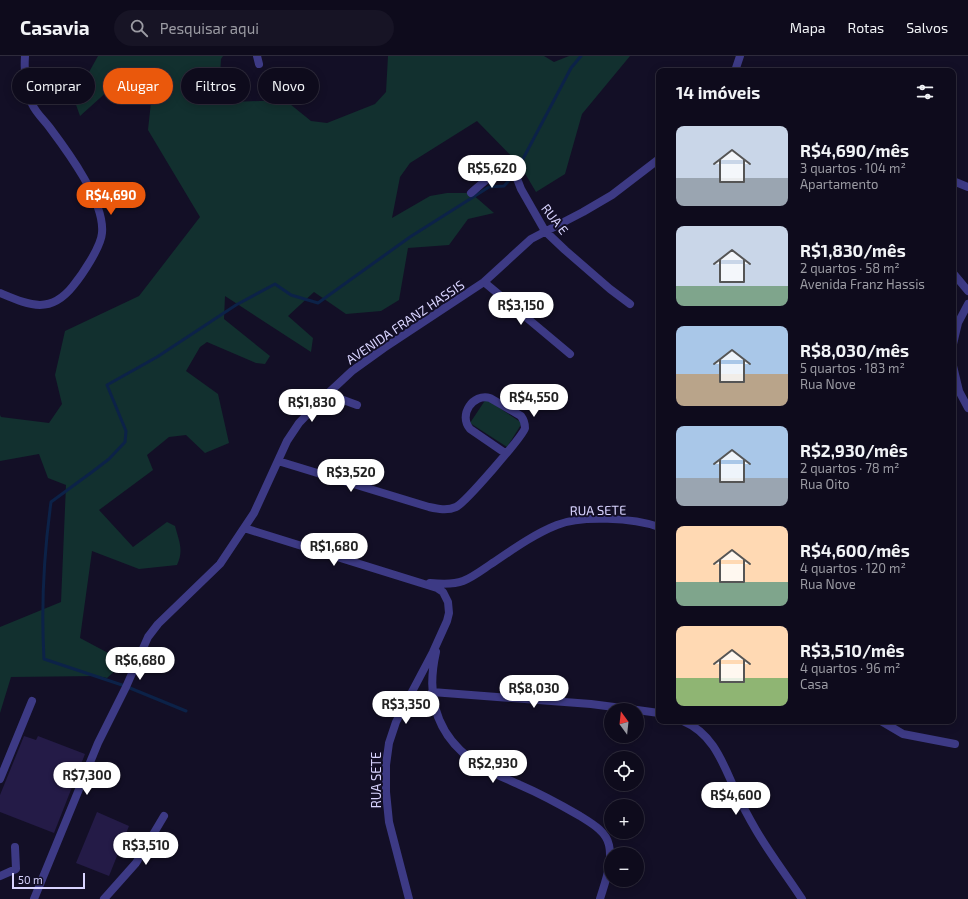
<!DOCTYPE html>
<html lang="pt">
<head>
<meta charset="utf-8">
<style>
  body { margin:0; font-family:"Exo 2",sans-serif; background:#171425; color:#f1f3f6; height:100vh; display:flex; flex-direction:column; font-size:15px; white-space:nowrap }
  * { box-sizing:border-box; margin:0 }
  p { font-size:13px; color:#9b9ba3 }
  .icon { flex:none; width:22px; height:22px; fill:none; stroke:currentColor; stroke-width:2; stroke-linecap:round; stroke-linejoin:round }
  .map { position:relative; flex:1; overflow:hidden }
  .side { position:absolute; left:656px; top:12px; width:300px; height:656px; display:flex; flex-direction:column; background:#0e0b1c; border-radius:8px; box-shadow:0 2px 10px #0003,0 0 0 1px #2e2b3b }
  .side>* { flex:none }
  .guide { position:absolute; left:12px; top:12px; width:380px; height:36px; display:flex; gap:8px }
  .needle { width:26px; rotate:345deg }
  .buttons { position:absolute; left:604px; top:647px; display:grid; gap:8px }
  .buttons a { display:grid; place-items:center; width:40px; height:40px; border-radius:50%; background:#0e0b1c; box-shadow:0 2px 10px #0003,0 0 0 1px #2e2b3b; font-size:20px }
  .scale { position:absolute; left:12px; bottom:10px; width:73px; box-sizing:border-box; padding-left:4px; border:2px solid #d9d4ff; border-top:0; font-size:11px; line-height:14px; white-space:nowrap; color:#d9d4ff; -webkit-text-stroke:3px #130f26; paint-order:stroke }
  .price { position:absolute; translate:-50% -34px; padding:0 9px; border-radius:14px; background:#fff; color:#222; font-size:13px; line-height:26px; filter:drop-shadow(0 1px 2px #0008) }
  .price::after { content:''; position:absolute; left:50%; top:24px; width:12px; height:9px; margin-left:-6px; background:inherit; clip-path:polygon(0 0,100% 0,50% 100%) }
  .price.on { background:#ea580c; color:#fff }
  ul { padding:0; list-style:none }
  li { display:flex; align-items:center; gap:12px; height:100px; padding:0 20px }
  li span { display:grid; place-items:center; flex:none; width:112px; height:80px; border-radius:8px; color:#555 }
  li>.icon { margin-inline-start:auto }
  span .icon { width:48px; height:48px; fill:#fffc; stroke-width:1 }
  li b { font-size:17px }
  h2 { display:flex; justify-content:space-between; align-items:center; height:48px; padding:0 20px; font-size:17px }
  .tag { padding:0 14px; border-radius:18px; background:#0e0b1c; box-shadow:0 2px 10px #0003,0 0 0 1px #2e2b3b; font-size:14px; line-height:36px }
  .tag.on { background:#ea580c; color:#fff }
  header { display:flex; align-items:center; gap:24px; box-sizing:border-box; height:56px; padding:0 20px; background:#0e0b1c; border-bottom:1px solid #2e2b3b }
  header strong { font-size:19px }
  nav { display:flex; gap:22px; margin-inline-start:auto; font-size:14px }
  .search { width:280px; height:36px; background:#171425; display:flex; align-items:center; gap:10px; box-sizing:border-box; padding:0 14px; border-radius:22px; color:#9b9ba3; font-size:15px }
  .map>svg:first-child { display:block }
  .green { fill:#12302f }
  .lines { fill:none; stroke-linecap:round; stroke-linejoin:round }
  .stream { stroke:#0c2248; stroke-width:3 }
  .building { fill:#241b47 }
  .street { stroke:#3d3a85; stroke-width:8 }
  .labels { text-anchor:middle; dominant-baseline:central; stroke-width:4; stroke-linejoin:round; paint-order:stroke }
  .street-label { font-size:13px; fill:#d9d4ff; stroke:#130f26 }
</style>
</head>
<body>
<header>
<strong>Casavia</strong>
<div class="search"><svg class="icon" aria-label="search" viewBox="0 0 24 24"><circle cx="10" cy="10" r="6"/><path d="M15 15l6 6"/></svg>Pesquisar aqui</div>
<nav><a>Mapa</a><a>Rotas</a><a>Salvos</a></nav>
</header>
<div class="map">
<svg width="968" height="843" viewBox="0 0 968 843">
  <rect width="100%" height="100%" fill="#130f26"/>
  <path class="green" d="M98,0H223L221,3L219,37L233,46L285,44L311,65L327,67L375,48L386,36L388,0H544L554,6L569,0H630L582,58L565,118L536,136L520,109L477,65L410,107L400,121L392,162L430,140L447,137H471L494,157L468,163L449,189L408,192L399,244L381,255L346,258L314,236L288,260L313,282L311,296L225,240L224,263L270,300L265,308L256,307L207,286L200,291L186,315L218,338L229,387L205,397L186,379L169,381L147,399L153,414L99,454L133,491L167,466L175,470C179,485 184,494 177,509L139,513L92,495L80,582L125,606L107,622L97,620L11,621L0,657V571L61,546L66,429L48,422L39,398L0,405V359L1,361L49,367L62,348L55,319L65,275L139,240L200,161L148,74L153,27L120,24L80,60L74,43Z
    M486,343L522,367L507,391L470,367Z"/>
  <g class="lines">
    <path class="stream" d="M186,655L125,630L44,603C41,551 44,497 51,446L92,416L109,403L125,386L126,375L107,329L157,301L236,249L275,228L291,239L318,247L410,181L489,131L504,130L515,118L571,12L581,0"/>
  </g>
  <path class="building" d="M24,680L36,684L38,680L85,698L54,777L0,756V739Z
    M97,756L129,770L109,820L76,807Z"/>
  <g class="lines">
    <path class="street" d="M257,0L259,8
      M735,15L740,0
      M953,125L968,131
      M471,137C482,128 497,111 514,115L521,133L545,175L565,194L610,233L630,248
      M953,217L968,235
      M484,226L570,298
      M0,237C29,249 50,259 73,230C82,219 101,191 102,177C105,146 68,96 50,72C44,64 36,57 32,48C26,34 24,15 25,0
      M953,288L958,267L968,248
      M953,310L959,335L968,352
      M327,338L357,349
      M278,405L429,451C438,453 447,455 456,451C465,447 523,380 525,372C525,367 524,364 521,360L490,342C473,337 458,359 470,373L505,397
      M244,472L437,532L443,536L448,546L449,557L447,565L433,596L396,666L389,687L386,709V736L389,766L409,843
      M430,527C440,528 453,529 463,525C473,521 482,514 491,508C512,494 534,478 557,469C581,459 634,462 659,471
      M436,596C425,644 438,684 482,711C494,718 507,723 520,729C541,738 561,749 580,760C591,767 606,775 609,789C613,807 605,826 600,843
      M432,636L591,648L637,654
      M637,654L659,657
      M683,665C714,678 723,708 736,736C742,749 749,762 756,774C770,798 787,820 802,843
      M881,665L903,678L955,688
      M0,723L32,645
      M0,820L16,813L15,791
      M34,843L98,687L126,631L148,581L158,568L220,508L254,457L287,385L299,367L322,343L352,315L384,292L484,226L531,183L583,156L612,139L659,103
      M104,843L136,807L164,760"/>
  </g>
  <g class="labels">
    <g class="street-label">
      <text transform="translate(555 163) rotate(52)">RUA E</text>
      <text transform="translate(405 266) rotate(-34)">AVENIDA FRANZ HASSIS</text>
      <text transform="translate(598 454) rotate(-1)">RUA SETE</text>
      <text transform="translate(376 724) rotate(-90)">RUA SETE</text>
    </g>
  </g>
</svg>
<div class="buttons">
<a><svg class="needle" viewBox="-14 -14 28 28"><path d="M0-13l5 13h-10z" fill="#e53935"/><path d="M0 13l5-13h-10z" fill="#9b9ba3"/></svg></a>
<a><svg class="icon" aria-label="locate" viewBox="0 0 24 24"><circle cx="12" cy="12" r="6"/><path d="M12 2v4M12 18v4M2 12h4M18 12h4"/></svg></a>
<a>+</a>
<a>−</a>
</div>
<div class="scale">50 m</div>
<b class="price" style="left:492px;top:133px">R$5,620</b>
<b class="price on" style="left:111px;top:160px">R$4,690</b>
<b class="price" style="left:521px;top:270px">R$3,150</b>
<b class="price" style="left:534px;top:362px">R$4,550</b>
<b class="price" style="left:312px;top:367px">R$1,830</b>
<b class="price" style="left:351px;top:437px">R$3,520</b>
<b class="price" style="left:334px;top:511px">R$1,680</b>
<b class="price" style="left:140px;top:625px">R$6,680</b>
<b class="price" style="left:534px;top:653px">R$8,030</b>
<b class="price" style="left:406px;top:669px">R$3,350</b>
<b class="price" style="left:493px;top:728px">R$2,930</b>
<b class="price" style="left:87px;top:740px">R$7,300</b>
<b class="price" style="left:736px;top:760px">R$4,600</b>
<b class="price" style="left:146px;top:810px">R$3,510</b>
<div class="guide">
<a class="tag">Comprar</a>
<a class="tag on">Alugar</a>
<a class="tag">Filtros</a>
<a class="tag">Novo</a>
</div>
<section class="side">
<h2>14 imóveis<svg class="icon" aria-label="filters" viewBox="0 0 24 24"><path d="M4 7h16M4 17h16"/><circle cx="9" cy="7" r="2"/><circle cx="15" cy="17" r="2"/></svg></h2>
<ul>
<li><span style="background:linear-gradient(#c9d6e8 65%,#9aa5b1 0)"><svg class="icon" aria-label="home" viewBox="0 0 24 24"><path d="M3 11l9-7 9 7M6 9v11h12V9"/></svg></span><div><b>R$4,690/mês</b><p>3 quartos · 104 m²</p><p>Apartamento</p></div></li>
<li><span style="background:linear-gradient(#c9d6e8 75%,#7fa58c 0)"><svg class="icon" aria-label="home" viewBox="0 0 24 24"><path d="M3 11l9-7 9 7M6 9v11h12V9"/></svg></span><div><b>R$1,830/mês</b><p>2 quartos · 58 m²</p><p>Avenida Franz Hassis</p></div></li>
<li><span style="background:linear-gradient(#a9c7e8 60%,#b9a48a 0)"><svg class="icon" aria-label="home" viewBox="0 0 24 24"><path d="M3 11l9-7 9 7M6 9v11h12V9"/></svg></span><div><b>R$8,030/mês</b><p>5 quartos · 183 m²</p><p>Rua Nove</p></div></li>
<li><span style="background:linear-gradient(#a9c7e8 65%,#9aa5b1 0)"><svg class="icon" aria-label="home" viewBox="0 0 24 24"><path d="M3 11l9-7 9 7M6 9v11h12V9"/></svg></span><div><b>R$2,930/mês</b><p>2 quartos · 78 m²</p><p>Rua Oito</p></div></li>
<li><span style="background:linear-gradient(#ffd9b3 70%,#7fa58c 0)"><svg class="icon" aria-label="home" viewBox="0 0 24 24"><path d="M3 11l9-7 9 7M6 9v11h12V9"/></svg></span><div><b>R$4,600/mês</b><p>4 quartos · 120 m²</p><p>Rua Nove</p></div></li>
<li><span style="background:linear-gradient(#ffd9b3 65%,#8fb573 0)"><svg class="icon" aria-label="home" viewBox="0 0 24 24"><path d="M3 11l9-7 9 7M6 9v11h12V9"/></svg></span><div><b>R$3,510/mês</b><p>4 quartos · 96 m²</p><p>Casa</p></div></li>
</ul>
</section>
</div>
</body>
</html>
